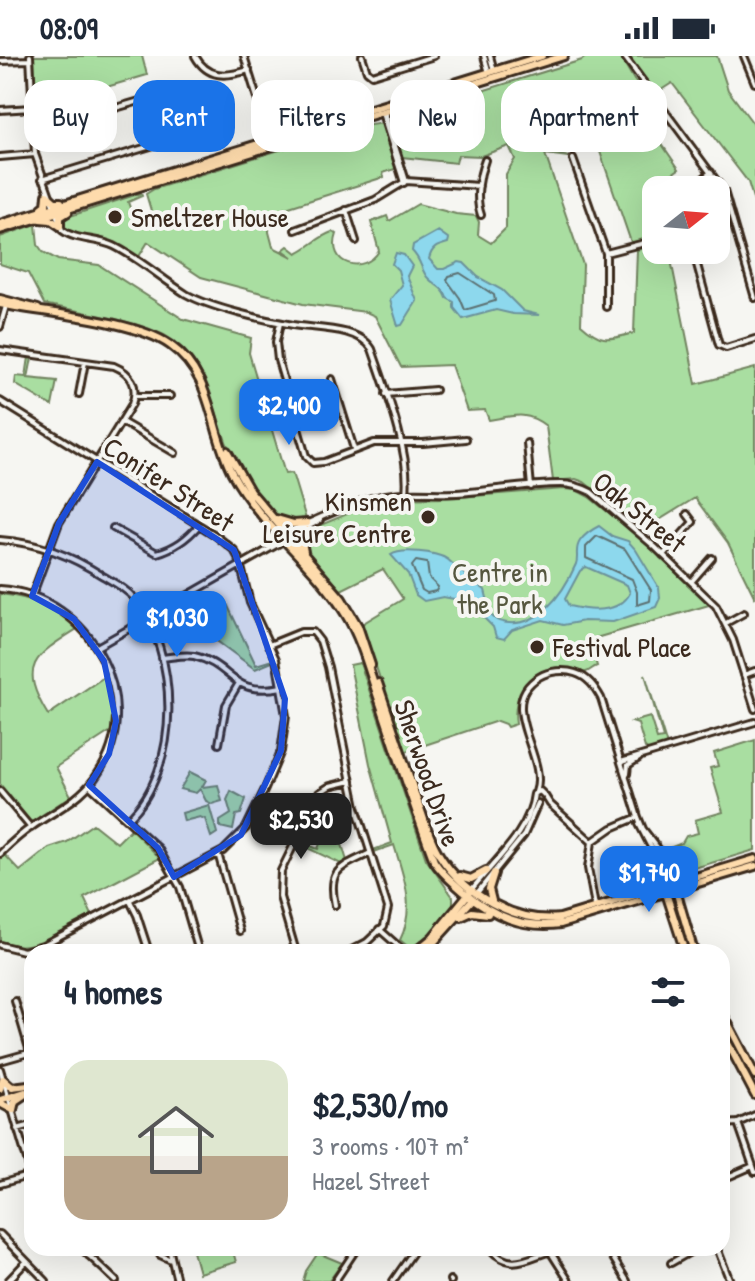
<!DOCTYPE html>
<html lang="en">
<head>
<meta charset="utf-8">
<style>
  body { margin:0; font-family:"Patrick Hand",sans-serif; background:#f6f6f7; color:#1f2937; height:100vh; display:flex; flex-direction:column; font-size:30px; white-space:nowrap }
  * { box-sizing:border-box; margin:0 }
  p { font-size:26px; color:#747a83 }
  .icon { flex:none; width:44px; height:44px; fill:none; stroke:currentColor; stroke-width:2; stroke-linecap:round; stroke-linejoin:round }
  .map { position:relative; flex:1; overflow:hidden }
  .drawer { position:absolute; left:24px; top:888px; width:706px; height:312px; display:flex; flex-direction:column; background:#fff; border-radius:24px; box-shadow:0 8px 32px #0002 }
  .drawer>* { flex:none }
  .hud { position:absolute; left:24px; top:24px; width:708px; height:72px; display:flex; gap:16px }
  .needle { width:52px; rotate:73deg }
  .tools { position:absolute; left:642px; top:120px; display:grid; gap:16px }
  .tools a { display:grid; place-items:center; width:88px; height:88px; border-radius:16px; background:#fff; box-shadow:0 8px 32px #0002; font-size:40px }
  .price { position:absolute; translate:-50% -68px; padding:0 18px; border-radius:16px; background:#1a73e8; color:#fff; font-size:26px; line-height:52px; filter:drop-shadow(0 2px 4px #0008) }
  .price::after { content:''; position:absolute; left:50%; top:48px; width:24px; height:18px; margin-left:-12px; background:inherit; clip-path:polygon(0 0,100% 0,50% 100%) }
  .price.active { background:#222; color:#fff }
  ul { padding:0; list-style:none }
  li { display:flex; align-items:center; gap:24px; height:200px; padding:0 40px }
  li span { display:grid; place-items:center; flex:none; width:224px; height:160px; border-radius:24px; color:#555 }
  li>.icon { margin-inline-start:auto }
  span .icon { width:96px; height:96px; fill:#fffc; stroke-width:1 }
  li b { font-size:34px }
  h2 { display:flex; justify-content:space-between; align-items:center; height:96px; padding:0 40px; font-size:34px }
  .pill { padding:0 28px; border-radius:24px; background:#fff; box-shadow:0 8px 32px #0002; font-size:28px; line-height:72px }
  .pill.active { background:#1a73e8; color:#fff }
  .status { display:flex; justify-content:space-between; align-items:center; height:56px; padding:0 40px; background:#fff; direction:ltr }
  .status svg { height:22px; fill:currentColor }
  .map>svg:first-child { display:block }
  .green { fill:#a9dea1; stroke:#728460; stroke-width:2 }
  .water { fill:#8dd8ed; stroke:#6c929a; stroke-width:2; fill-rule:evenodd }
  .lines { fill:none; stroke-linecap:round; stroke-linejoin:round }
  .shore { stroke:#5c7071; stroke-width:2 }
  .minor-casing { stroke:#3b2a1e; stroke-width:10 }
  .major-casing { stroke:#3b2a1e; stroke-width:12 }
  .minor { stroke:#f6f6f2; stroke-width:4 }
  .major { stroke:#fedbac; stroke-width:6 }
  .marked { fill:#1d4ed8; fill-opacity:0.2; stroke:#1d4ed8; stroke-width:6; stroke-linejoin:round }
  .poi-dot { fill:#3b2a1e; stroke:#f6f6f2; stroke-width:3 }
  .labels { text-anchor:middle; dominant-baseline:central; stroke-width:8; stroke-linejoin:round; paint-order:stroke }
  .poi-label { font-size:28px; fill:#3b2a1e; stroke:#f6f6f2; text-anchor:start }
  .street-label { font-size:28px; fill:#3b2a1e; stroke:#f6f6f2 }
  .park-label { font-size:28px; fill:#56573f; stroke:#f6f6f2 }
</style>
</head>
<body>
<div class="status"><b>08:09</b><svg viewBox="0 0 49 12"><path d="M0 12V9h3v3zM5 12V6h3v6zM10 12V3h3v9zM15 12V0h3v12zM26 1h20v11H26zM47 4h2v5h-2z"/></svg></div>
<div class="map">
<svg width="755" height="1225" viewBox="0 0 755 1225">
  <rect width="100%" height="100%" fill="#f6f6f2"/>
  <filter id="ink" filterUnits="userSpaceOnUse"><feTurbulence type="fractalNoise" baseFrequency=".0125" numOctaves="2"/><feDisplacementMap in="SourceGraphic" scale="16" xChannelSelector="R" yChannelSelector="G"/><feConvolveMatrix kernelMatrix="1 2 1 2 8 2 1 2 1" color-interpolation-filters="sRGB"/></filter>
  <g filter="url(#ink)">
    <path class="green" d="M34,0H142L147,19L36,52Z
      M586,0H620L634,24L659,55L646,65L679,113L657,128L656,182L632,189L597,87L588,75L564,76L552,81L547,93L568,101L545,98L583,209L581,268C602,287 607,284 634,277L637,194L656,188V194H669L696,328L755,312V542L728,487L695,442L643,474L584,426L576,423L553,425L546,370C526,354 513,360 489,364L485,354L467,355L451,309L401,311L375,260L366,256L303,248L201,221L148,186L138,202L117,188L70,177C65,174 60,169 61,163L141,137L142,140L128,146L134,163L152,158L146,138L154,133L363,68L364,70L383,67L398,112L383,117L384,121L270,157L269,176L273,191L293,201L283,194L288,190L297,197C310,191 318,181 332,176L337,178C326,209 364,219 379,195L371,166L387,160L389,165L418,148L456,158L476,160L479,166L478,179L491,187L506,172V118L515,103L509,90L481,100L458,99L456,107L402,101L391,63L582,4Z
      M628,0H717L728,34L755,70V149L748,126L672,27L658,36L633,10Z
      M36,168L38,189L43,196L58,204L99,209L183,263L251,282L249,297L285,418L292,417L306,463L286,465L281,463C259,447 244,424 232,400C211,355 212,305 164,279C133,263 79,256 44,248L28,217L0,208V181Z
      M29,301L32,302L28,322L57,325L52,350L15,328L16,320L26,321Z
      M564,433L576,434L589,441L639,481L709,549L589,584L597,610C593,611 590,615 586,616C576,618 565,610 554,612C526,617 512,641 516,668L507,671L505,668L497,665L404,696L362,568L403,543L383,513L341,534L306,495V479L311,473L383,443L446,442Z
      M0,538C29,541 58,551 77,573C34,600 18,610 48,659L107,619L113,652L111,675L56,711L71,740L33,765H30L0,728Z
      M226,546L256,609L272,604V606L255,613L191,566Z
      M360,607L426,803L453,841V851L434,875L411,893L400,884C416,851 404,822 394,789L374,796L373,794L392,787L370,708L350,609Z
      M645,618L667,690L649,695L645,692L638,668L632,666L650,661L657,683L663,682Z
      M755,684V794L674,818L664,794L682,787L686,780L698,777L695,764L723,756L710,712L718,710L714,697Z
      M190,716L206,724L202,731L218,729L222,745L212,748L206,745L200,733L196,737L180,733Z
      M231,735L246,743L241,758L236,759L233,774L220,771V765L231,758L227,744Z
      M209,749L217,777L211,781L205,763L200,761L184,765L182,757Z
      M332,755L347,805L341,808L297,787L298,785L318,793Z
      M93,768L117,787L131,773L160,802L84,842L92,859C66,872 29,901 0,885V803L5,799L20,815L49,792L67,786Z
      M192,1192H232L236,1206L199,1217Z
      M318,1197L342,1207L329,1225H303L306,1215Z"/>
    <path class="water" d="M438,175L449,183L448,187C437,190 432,191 429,203L438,213H444L459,206L464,207L478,221L502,234L523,255L539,259L513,258L496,254L463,263L454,252V246L447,242C443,229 430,228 425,218C420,209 420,203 412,195L413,189Z
      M396,197L404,199L412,210L407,220L417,245L402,269L398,270L390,244L402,229L398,214L392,208Z
      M599,470L612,480L628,485L636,494L659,532L660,542L656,551L613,566L584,565L563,569L543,564L512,574L504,583L496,581L493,571L479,557L464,553L454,543L443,541L424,545L416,539L408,518L391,499C401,492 436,496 447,503C454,508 459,515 466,519L469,528H477L485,534L488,546L485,554C489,557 495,564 499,565C536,577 563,538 576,508C579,500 574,494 580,485C585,478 591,474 599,470ZM586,511L627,529L630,537C619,558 589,555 569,550L565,543L580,515Z"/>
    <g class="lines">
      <path class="shore" d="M460,217L494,239L495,245L465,254L460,242L447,224L449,220Z
        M597,480L625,493L651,534L650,545L637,549V536L632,523L586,502V491Z
        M416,505L427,507L429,522L438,531L436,535L427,537L422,534L412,510Z"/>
      <defs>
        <path id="minor" d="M30,0L35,98L62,174C76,185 98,182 114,190C140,203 162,223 186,238C211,252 264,264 293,269C317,273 359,271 372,293C385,331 411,398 406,437
          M195,0C208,23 226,21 249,14
          M244,0L270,84
          M362,0L367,15L372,19L434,0
          M484,0L489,17
          M490,0L494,15
          M624,0L724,135L755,242
          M744,0L755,27
          M0,5L30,4
          M0,54L32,52
          M384,55L406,125
          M382,57L404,127
          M33,76L143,44L147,47L157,82L154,89L42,123
          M0,101L35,98
          M573,103L606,197V251
          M690,134L711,116
          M346,154L356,185
          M481,159C475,142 479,120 485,104
          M295,174L375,144L406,125L479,130
          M693,194L719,289L726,292L755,283
          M606,197L656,184
          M280,267L276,286L278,304L306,400L313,407L324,406L374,387H423L466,383
          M0,271L6,250
          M0,294L114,310C131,317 139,330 132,348L59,467L32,540
          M332,323L354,393
          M79,338L85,306
          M386,338L435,334
          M135,340H170
          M0,345L215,479L234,494L239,503L250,547L276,603L286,660L281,695L265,733L246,772L223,795L43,889L24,895L0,889
          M122,366L175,397
          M527,387L531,431
          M113,472L157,497C175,492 187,483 199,469
          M0,484C39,487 70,499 103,520C113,526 125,532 133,541C180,595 182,713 128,763
          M272,490C284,474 355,446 377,441C403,434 430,438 457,437C491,435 527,428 561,428C573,428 581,431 591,436L655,491L716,550L733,584L755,653
          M663,499L693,466L687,458
          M692,525L712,502
          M0,533C90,539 150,646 95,722C79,744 55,755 33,770C21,778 10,788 0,798
          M726,567L744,557
          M269,589L301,576H313L320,585L328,611L356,751L388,852L384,870L367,886L348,896
          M97,591L320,464
          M162,602C173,601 184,598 194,600C234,609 229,641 282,631
          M744,619L755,615
          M219,688L226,649L239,627
          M621,706L755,666
          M627,718L628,709L639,702
          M89,729L158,792L180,831L199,896
          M0,735L31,772
          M536,736C549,701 494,648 539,621C549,615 564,613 575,617C588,621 595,631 601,642L638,761L643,773L663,799L674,828
          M545,740L550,748L592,786
          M639,768L654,797L664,829
          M592,786L588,812L595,850
          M592,786L612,772L638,761
          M216,799L219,801L240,875
          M472,833C495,804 530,775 534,738L540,735L545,740
          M477,837L524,779L538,747
          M130,845L137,859L149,896
          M335,849C327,812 341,812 370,797
          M379,873L405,896
          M296,896L280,841L281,815L319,737L330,730L351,725
          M15,945L30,996
          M0,1005L32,996
          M0,1013L32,1121
          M738,1067L755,1116
          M722,1068L738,1067L755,1059
          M17,1073L32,1069
          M730,1120L753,1110
          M0,1128L31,1119
          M0,1178L46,1225
          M81,1192L116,1225
          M157,1192L160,1199L171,1204
          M169,1192L177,1225
          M489,1192C510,1215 524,1204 550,1195
          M548,1192L569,1225
          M607,1192L627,1225
          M717,1192L730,1225
          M89,1200L97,1192
          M671,1207L697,1192
          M450,1224L451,1225
          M8,1225L26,1206
          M335,1225L357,1192
          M393,1225L416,1192"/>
        <path id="major" d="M42,152L46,149L47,139L55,146H61
          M40,163L51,164L60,170V161L68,156
          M0,168L542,0
          M0,174L564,0
          M0,243L38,253
          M0,248C44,257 135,264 170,289C214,320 209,373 232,417C261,471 315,507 346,559C362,585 369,615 379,644C397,697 414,752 434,805C442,818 453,826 464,836C494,860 522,873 561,868L755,810
          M227,395L250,435L342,543L358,570L371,609
          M276,463L293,468L307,467
          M304,496L302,486L307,474
          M378,627C390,664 403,701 415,738C423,758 428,782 440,800C464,838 515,867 560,862L755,803
          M654,799L661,807L670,829
          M460,820L471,823L486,815
          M675,831L694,896
          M665,834L685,896
          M492,845L489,833L494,817
          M461,861L472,856L488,858
          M415,896L432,882L469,837
          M425,896L473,843
          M722,956L755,1019
          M722,976L755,1039
          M0,1033L3,1023L12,1031L28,1029
          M0,1044L25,1036
          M0,1047L13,1054L15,1045L30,1035"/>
      </defs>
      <use href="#minor" class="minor-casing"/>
      <use href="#major" class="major-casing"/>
      <use href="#minor" class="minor"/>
      <use href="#major" class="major"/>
    </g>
  </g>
  <path class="marked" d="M97,406L234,494L285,643L281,695L241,779L174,821L158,792L89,729L109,698L116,665L104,605L74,563L32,540L59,467Z"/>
  <g class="poi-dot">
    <circle cx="115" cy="161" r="8"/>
    <circle cx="428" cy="461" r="8"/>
    <circle cx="537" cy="591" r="8"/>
  </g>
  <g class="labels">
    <g class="poi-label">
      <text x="131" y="161">Smeltzer House</text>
      <text x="412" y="445" text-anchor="end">Kinsmen<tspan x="412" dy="32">Leisure Centre</tspan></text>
      <text x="553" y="591">Festival Place</text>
    </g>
    <g class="street-label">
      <text transform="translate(169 428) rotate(33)">Conifer Street</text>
      <text transform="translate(640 456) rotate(39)">Oak Street</text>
      <text transform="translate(428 717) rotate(71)">Sherwood Drive</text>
    </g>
    <g class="park-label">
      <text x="500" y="516">Centre in<tspan x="500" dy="32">the Park</tspan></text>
    </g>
  </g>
</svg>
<div class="tools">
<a><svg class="needle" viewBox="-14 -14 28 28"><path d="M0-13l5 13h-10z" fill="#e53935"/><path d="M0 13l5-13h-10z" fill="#747a83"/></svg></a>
</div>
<b class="price" style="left:289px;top:391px">$2,400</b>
<b class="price" style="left:177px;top:603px">$1,030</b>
<b class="price active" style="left:301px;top:805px">$2,530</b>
<b class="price" style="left:649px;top:858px">$1,740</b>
<div class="hud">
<a class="pill">Buy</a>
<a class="pill active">Rent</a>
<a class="pill">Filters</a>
<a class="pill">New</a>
<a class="pill">Apartment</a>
</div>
<section class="drawer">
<h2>4 homes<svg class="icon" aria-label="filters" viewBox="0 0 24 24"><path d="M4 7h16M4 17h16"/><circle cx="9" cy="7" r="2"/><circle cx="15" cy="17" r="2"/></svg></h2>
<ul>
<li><span style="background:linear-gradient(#dfe7d0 60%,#b9a48a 0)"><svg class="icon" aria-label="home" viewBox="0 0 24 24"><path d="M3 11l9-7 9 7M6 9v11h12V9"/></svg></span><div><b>$2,530/mo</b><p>3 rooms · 107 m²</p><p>Hazel Street</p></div></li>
</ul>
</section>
</div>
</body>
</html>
